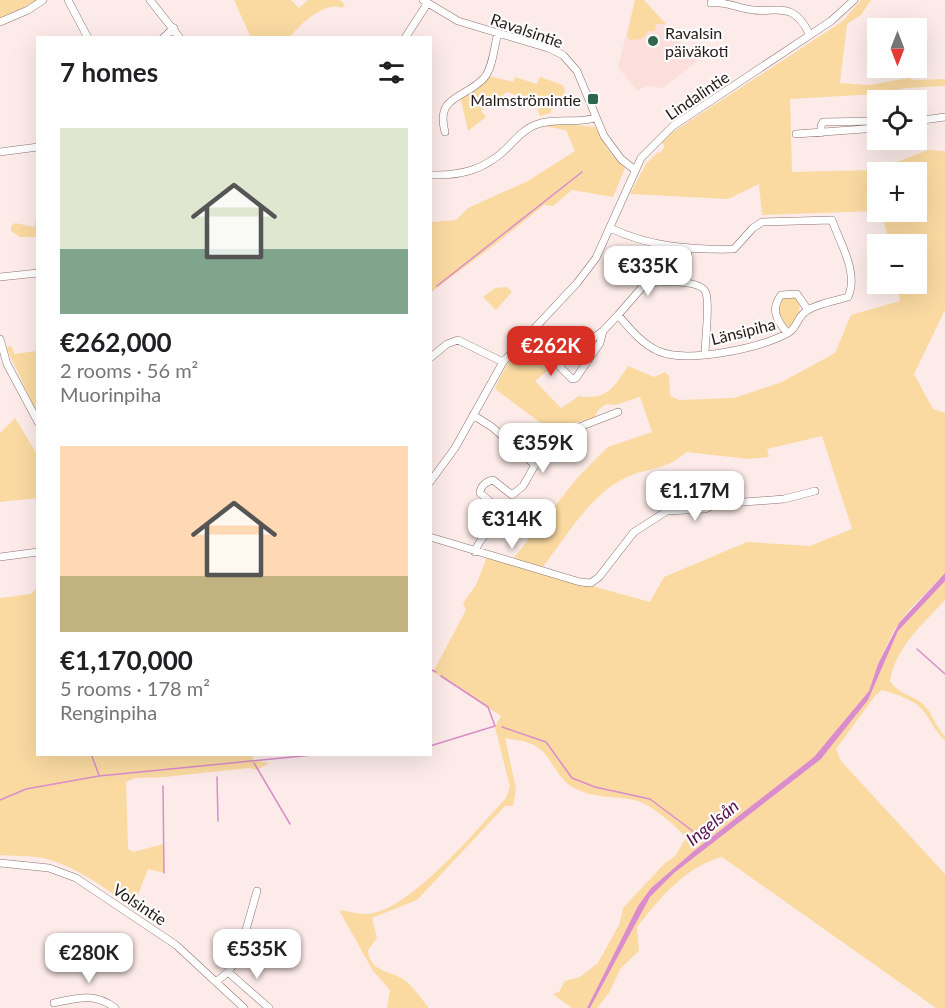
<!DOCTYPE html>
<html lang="en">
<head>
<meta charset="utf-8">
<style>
  body { margin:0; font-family:Lato,sans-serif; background:#f6f6f6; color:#202124; height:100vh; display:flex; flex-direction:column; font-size:22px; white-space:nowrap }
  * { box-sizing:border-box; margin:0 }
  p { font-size:20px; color:#757577 }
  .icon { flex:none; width:33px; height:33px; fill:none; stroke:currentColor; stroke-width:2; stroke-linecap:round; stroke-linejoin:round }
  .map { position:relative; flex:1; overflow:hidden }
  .panel { position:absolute; left:36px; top:36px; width:396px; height:720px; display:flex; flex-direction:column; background:#fff; border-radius:0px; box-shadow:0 6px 24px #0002 }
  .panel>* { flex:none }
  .needle { width:39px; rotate:180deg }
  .buttons { position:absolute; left:867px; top:18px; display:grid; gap:12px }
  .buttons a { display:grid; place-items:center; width:60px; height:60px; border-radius:0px; background:#fff; box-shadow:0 6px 24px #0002; font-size:30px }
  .price { position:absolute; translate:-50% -51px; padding:0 14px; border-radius:12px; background:#fff; color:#222; font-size:20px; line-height:39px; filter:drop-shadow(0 2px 3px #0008) }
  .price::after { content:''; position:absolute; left:50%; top:36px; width:18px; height:14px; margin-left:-9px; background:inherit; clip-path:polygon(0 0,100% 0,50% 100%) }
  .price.current { background:#d93025; color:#fff }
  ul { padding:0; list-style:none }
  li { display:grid; align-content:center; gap:12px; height:318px; padding:0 24px }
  li span { display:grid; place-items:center; height:186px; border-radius:0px; color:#555 }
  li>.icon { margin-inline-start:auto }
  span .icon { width:108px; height:108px; fill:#fffc; stroke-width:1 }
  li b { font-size:26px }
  h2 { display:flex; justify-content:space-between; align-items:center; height:72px; padding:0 24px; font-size:26px }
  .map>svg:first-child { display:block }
  .built { fill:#fcdfda }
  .green { fill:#fadaa1 }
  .water { fill:#da8ccb }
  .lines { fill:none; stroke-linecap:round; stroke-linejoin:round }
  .stream { stroke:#da8ccb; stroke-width:1.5 }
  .minor-casing { stroke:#8b726e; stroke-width:8 }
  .minor { stroke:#fff; stroke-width:7 }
  .poi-dot { fill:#2f664d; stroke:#fcfcfc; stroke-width:2 }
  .labels { text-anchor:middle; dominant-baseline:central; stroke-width:4.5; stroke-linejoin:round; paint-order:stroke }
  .street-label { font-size:16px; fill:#241a18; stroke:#fcfcfc }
  .poi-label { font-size:16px; fill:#241a18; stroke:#fcfcfc; text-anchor:start }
  .water-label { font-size:18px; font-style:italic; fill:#57124e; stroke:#fcfcfc }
</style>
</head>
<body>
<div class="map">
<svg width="945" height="1008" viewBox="0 0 945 1008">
  <rect width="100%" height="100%" fill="#fcebe8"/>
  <path class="built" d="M635,0H644L697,61L663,88L646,86L637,91L618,67Z"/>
  <path class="green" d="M0,0H38L0,19Z
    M234,0H291L299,8L308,0H340L345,5L342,8C326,0 299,25 290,37L251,38Z
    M635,0H644L666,24H656L655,31H649L641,39L630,40L627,36Z
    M861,0H871L861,15L847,24L840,83L869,85L909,78L913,80L945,79V86L906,88L877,94L790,99L792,172L876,170L928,150L945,151V310L914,374L933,409L945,413V573L909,610L894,630L878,664L869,691L814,757L695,850L651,888L638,907L587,1008H572L553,994L559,992L565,981L580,977L598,963L620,923L623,908L665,863L675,856L686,838C678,827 651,805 638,801C616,795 598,800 574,788C556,779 553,757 537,747C528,741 516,740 505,738L516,789L513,806H505L417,900L372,918L377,938L368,950C370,974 393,970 407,982C415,989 422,1000 429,1008H387L390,990L373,971L339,910C348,911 357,914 366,914C407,914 478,828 506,798L510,787L495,727L501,716L433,672L466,610L463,603L476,585L487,557L650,602L664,577L747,542L810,546L852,529L822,436L767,449L769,457L749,459L686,452C668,470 649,467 627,477C590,494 567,536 542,568L513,559L578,477L608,447L652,432L640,397L615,405L606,404L598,410L594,418L557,427L553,432L495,389C501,372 511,359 523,346L547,371L535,381L561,408L579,396C607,401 614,387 628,366L654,377L665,372L669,376L670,396L679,400L734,398L782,382L835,353L851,315L900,301L897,284H916V244H889L882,212H916V172H878L877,211L762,215L759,184L728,199L630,194L646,164L658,152L660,153L665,146L662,143L673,132L843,21Z
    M489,76L513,82L515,77L537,84L540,77L563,85L565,91L563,98L552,100L551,113L540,116L534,102L507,92L481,111L486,117L468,131L460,96L463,88H479Z
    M553,123L595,127L608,150L625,168L613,197L572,190L553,206L544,205L493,246L431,292L430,217L432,222L456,220L468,208L528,181L575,151L566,130L544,126Z
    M37,217V237H20L11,231V226L15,223L34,227Z
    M507,287L512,292L496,310L483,297L495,288Z
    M788,296L797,297C802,309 799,317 793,327L789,328L781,321L777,306L782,299Z
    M9,346L12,347L14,354L37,351V413L7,349Z
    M15,418L37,454V498L0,502V433Z
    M714,488L715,502L702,507L701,503L699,504L698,507H673L684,489Z
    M945,581V600C923,624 895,648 890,681C897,693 912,695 923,704C933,713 935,727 945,736V740C935,731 932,723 925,713C917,700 895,694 882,690L875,696L836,749L841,761L945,874V1008H936L722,857C685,867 660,898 637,927L639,951L621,968L609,993L597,1008H590L650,897L674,873L821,759L868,700L898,631Z
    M37,588L38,754H250L254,760L269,763L257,770L249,768L164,777L135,778L126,782L128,849L133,852L164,844V873L148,869L133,908C106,889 79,868 47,859C32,855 15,857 0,855V598L31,594Z"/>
  <path class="water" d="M945,573V581L898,631L868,700L821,759L674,873L650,897L590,1008H587L638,906L651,888L695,850L814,757L869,691L878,664L899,623Z"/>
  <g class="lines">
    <path class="stream" d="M437,286L582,172
      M430,291L432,290
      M917,649L945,674
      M430,669L436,672
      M502,727L546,742L572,778L595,787L650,799L706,841
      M430,746L495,726L488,707L441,676
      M91,754L99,775
      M376,754H402
      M254,763L290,824
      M217,777L218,821
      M163,786L164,873
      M0,800L26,789L99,776L323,754"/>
    <defs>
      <path id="minor" d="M68,0L88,38
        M150,0L180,38
        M423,0L458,21L548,48L563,55L577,71L604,136L621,159L635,170
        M711,3C727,1 739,9 754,10C766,12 780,7 792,13C800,17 806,27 810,35
        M0,22L28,10L43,0
        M163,38L174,28
        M405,38L427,4
        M916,121L945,117
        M445,132C435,95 465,99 484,78C493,68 494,46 498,33
        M821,133V126L823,122L878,121
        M796,134L878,128
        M0,152L38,147
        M430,175C460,176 485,170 507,148C515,140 524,129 535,125C554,117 576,124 595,118
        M610,228C650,247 691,250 734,249L753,228L762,222L832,220C840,243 859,273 848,297C835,301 815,304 805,312C797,318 797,328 788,333C760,348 688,364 658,351C641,343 630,329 618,315L645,284C657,281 702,279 706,293C710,305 705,340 705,354
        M0,277L38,273
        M686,283L688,250
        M603,331L600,343L576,378L572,379L560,367L563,360L603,331L618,315
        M787,333C777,320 770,310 781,295L797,294L808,310
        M0,339L7,364L38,422
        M430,358L447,344L458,340L503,362
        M473,415L492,427L535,465L577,428L618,412
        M430,482L455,448L503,362L577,283L596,258L641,158L673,126L831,21L854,0
        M667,511L686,486H714L717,491V504
        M430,537L580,582L591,583L599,577L634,532L667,511L705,509L717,504L784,499L815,491
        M475,552C479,536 497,527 500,510L480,493C480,486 487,481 493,480L512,495L523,486L535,465
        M0,557L38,552
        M0,863L49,868L76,878L176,945L244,1008
        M228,972L269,1008
        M216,982L228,972L238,958L257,891
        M54,1003C77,998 95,992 115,1008"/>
    </defs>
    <use href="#minor" class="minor-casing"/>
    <use href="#minor" class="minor"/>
  </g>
  <g class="poi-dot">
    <circle cx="653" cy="41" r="6"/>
    <rect x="587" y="93" width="12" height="12" rx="3"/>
  </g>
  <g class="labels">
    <g class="street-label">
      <text transform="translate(527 30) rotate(19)">Ravalsintie</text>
      <text transform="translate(697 95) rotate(-34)">Lindalintie</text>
      <text transform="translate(743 331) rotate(-14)">Länsipiha</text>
      <text transform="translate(140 904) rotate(34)">Volsintie</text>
    </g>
    <g class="poi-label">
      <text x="665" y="32">Ravalsin<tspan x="665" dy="18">päiväkoti</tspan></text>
      <text x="581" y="99" text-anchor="end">Malmströmintie</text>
    </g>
    <g class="water-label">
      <text transform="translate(712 822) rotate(-39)">Ingelsån</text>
    </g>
  </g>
</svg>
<div class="buttons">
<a><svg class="needle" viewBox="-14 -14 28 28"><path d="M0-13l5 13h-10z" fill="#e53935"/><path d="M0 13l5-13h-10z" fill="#757577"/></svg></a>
<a><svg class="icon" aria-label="locate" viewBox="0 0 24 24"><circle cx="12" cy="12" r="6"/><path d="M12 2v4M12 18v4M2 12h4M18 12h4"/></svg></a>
<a>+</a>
<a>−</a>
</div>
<b class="price" style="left:648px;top:297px">€335K</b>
<b class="price current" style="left:551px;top:377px">€262K</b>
<b class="price" style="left:543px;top:474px">€359K</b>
<b class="price" style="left:695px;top:522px">€1.17M</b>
<b class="price" style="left:512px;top:550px">€314K</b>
<b class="price" style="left:257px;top:980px">€535K</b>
<b class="price" style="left:89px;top:984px">€280K</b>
<section class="panel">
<h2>7 homes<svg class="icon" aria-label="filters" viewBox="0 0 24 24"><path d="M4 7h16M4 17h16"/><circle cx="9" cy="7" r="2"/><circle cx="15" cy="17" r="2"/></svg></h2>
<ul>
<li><span style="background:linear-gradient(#dfe7d0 65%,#7fa58c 0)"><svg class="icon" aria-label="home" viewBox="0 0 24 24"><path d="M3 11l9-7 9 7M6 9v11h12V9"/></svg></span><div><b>€262,000</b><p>2 rooms · 56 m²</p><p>Muorinpiha</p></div></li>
<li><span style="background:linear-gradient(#ffd9b3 70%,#c2b280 0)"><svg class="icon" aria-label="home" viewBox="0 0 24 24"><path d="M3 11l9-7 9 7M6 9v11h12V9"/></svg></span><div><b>€1,170,000</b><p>5 rooms · 178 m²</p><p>Renginpiha</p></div></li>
</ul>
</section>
</div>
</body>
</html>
